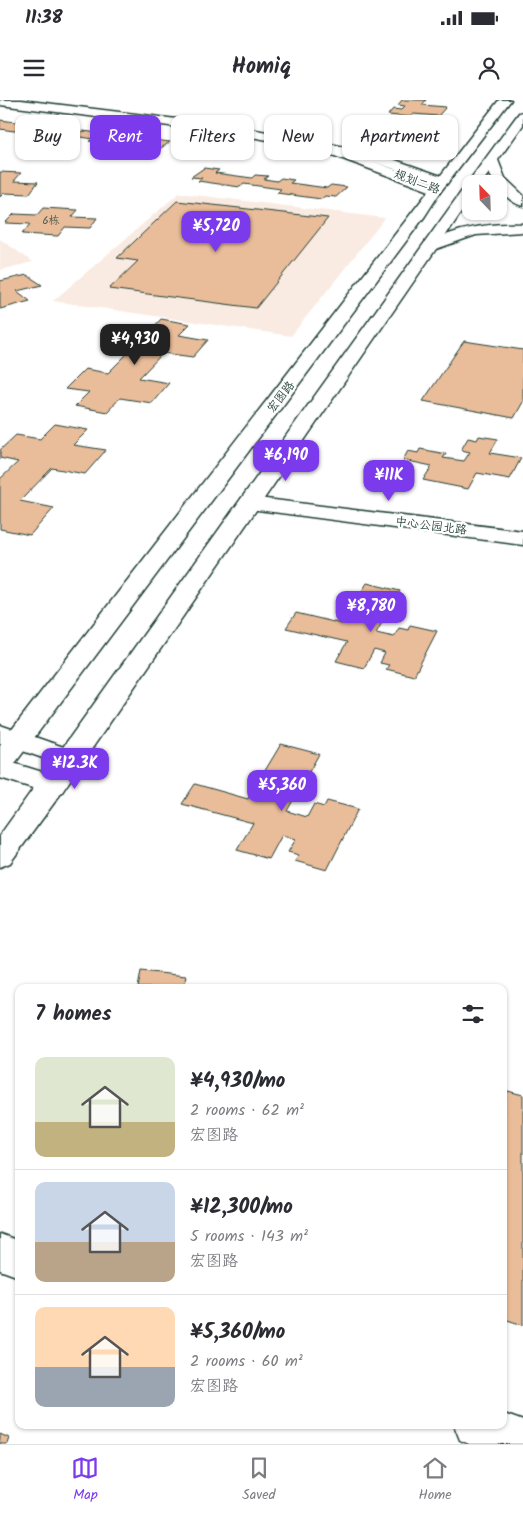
<!DOCTYPE html>
<html lang="en">
<head>
<meta charset="utf-8">
<style>
  body { margin:0; font-family:Kalam,"LXGW WenKai TC",sans-serif; background:#f2f2f3; color:#2b2b33; height:100vh; display:flex; flex-direction:column; font-size:19px; white-space:nowrap }
  * { box-sizing:border-box; margin:0 }
  p { font-size:16px; color:#7c7c81 }
  .icon { flex:none; width:28px; height:28px; fill:none; stroke:currentColor; stroke-width:2; stroke-linecap:round; stroke-linejoin:round }
  .map { position:relative; flex:1; overflow:hidden }
  .side { position:absolute; left:15px; top:884px; width:492px; height:445px; display:flex; flex-direction:column; background:#fff; border-radius:10px; box-shadow:0 1px 4px #0004 }
  .side>* { flex:none }
  .hud { position:absolute; left:15px; top:15px; width:494px; height:45px; display:flex; gap:10px }
  .needle { width:32px; rotate:337deg }
  .controls { position:absolute; left:462px; top:75px; display:grid; gap:10px }
  .controls a { display:grid; place-items:center; width:45px; height:45px; border-radius:10px; background:#fff; box-shadow:0 1px 4px #0004; font-size:25px }
  .price { position:absolute; translate:-50% -42px; padding:0 11px; border-radius:10px; background:#7c3aed; color:#fff; font-size:16px; line-height:32px; filter:drop-shadow(0 1px 2px #0008) }
  .price::after { content:''; position:absolute; left:50%; top:30px; width:15px; height:11px; margin-left:-8px; background:inherit; clip-path:polygon(0 0,100% 0,50% 100%) }
  .price.selected { background:#222; color:#fff }
  ul { padding:0; list-style:none }
  li { display:flex; align-items:center; gap:15px; height:125px; padding:0 20px }
  li+li { border-top:1px solid #e1e1e2 }
  li span { display:grid; place-items:center; flex:none; width:140px; height:100px; border-radius:10px; color:#555 }
  li>.icon { margin-inline-start:auto }
  span .icon { width:60px; height:60px; fill:#fffc; stroke-width:1 }
  li b { font-size:21px }
  h2 { display:flex; justify-content:space-between; align-items:center; height:60px; padding:0 20px; font-size:21px }
  .pill { padding:0 18px; border-radius:10px; background:#fff; box-shadow:0 1px 4px #0004; font-size:18px; line-height:45px }
  .pill.selected { background:#7c3aed; color:#fff }
  .status { display:flex; justify-content:space-between; align-items:center; height:35px; padding:0 25px; background:#fff; direction:ltr }
  .status svg { height:14px; fill:currentColor }
  header { display:flex; justify-content:space-between; align-items:center; height:65px; padding:0 20px; background:#fff; font-size:22px; font-weight:800 }
  .tab-bar { display:flex; justify-content:space-around; align-items:center; height:70px; border-top:1px solid #e1e1e2; background:#fff; font-size:14px; color:#7c7c81 }
  .tab-bar a { display:grid; justify-items:center; gap:2px }
  .tab-bar .selected { color:#7c3aed }
  .map>svg:first-child { display:block }
  .built { fill:#f9ebe1 }
  .building { fill:#eabd9a; stroke:#1f3d34 }
  .lines { fill:none; stroke-linecap:round; stroke-linejoin:round }
  .minor-casing { stroke:#1f3d34; stroke-width:3 }
  .tertiary-casing { stroke:#1f3d34; stroke-width:3 }
  .secondary-casing { stroke:#1f3d34; stroke-width:3 }
  .minor { fill:#fff; fill-rule:evenodd }
  .tertiary { fill:#fff; fill-rule:evenodd }
  .secondary { fill:#fff; fill-rule:evenodd }
  .labels { text-anchor:middle; dominant-baseline:central; stroke-width:4.5; stroke-linejoin:round; paint-order:stroke }
  .far-number-label { font-size:11px; fill:#525d4e }
  .far-street-label { font-size:12px; fill:#1f3d34; stroke:#fff }
</style>
</head>
<body>
<div class="status"><b>11:38</b><svg viewBox="0 0 49 12"><path d="M0 12V9h3v3zM5 12V6h3v6zM10 12V3h3v9zM15 12V0h3v12zM26 1h20v11H26zM47 4h2v5h-2z"/></svg></div>
<header><svg class="icon" aria-label="menu" viewBox="0 0 24 24"><path d="M4 6h16M4 12h16M4 18h16"/></svg>Homiq<svg class="icon" aria-label="person" viewBox="0 0 24 24"><circle cx="12" cy="8" r="4"/><path d="M4 21q1-7 8-7t8 7"/></svg></header>
<div class="map">
<svg width="523" height="1344" viewBox="0 0 523 1344">
  <rect width="100%" height="100%" fill="#fff"/>
  <filter id="ink" filterUnits="userSpaceOnUse"><feTurbulence type="fractalNoise" baseFrequency=".02" numOctaves="2"/><feDisplacementMap in="SourceGraphic" scale="10" xChannelSelector="R" yChannelSelector="G"/><feConvolveMatrix kernelMatrix="1 2 1 2 8 2 1 2 1" color-interpolation-filters="sRGB"/></filter>
  <g filter="url(#ink)">
    <path class="built" d="M179,93L385,118L291,236L53,201Z
      M0,139L33,162L0,170Z"/>
    <path class="building" d="M402,0H426L422,5L446,7L438,16L414,14L410,17L388,15L393,9L401,10L405,6L398,5Z
      M0,20L47,26L38,31L19,29L14,31L0,29Z
      M83,31L170,42L161,48L142,45L137,48L89,41L94,39L74,36Z
      M204,68L219,70L215,73L252,78L255,75L268,76L264,79L277,81L281,78L294,80L290,83L327,88L331,85L347,87L336,97L325,96L321,99L277,93L281,89L244,84L240,87L198,81L202,78L191,77Z
      M0,72L21,73L14,81L38,82L29,94L4,93L0,97Z
      M177,101L328,118L256,208L109,189L138,161L117,158Z
      M43,108L78,110L72,117L97,118L90,128L65,127L58,136L22,134L30,124L5,123L14,114L37,115Z
      M27,175L42,185L17,191L30,201L0,209V181Z
      M161,219L190,224L179,235L208,240L193,257L163,253L139,278L169,283L152,303L120,298L107,312L75,306L89,292L65,289L85,269L108,273L133,248L110,245L128,228L150,231Z
      M464,241L523,250V302L514,318L423,301Z
      M55,324L88,330L73,345L106,350L85,374L52,368L20,401L54,408L30,435L0,429V379L18,362L0,358V350L16,335L40,339Z
      M479,336L498,339L490,353L521,358L510,379L477,373L468,389L423,380L432,366L403,360L408,351L418,353L420,349L446,354L443,358L464,361L470,352L461,350L468,338L477,340Z
      M367,483L400,491L376,533L394,537L399,528L408,530L410,525L437,531L414,576L386,569L389,565L380,563L385,553L374,550L364,568L336,561L347,542L286,528L296,513L342,524Z
      M281,644L319,654L287,711L307,717L314,704L324,707L327,701L358,709L327,770L295,761L299,755L288,752L296,739L282,735L269,759L237,750L253,723L182,704L195,684L248,699Z
      M141,871L186,876L184,888H138Z
      M504,990L523,995V1225L504,1219Z
      M0,1334L9,1338L7,1344H0Z"/>
    <g class="lines">
      <defs>
        <path id="minor" d="M250,397L523,431V445L242,408L239,403L242,398Z
          M0,1134L19,1141V1177L0,1170Z
          M504,1314L523,1321V1344H469L460,1340L454,1325H504Z"/>
        <path id="tertiary" d="M0,0H21L234,26L316,41L378,54L447,78L449,81L447,84H437L372,61L440,86L442,89L435,93L313,48L234,34L0,5Z
          M0,625L81,653L85,659L81,665L71,668L0,643Z
          M0,659L62,678L66,685L62,692L52,694L0,678Z"/>
        <path id="secondary" d="M499,0H511L441,91L425,116L10,670L0,673V645Z
          M523,12V25L498,60L505,78L523,95V106C514,104 499,93 499,84H495L489,73L481,84H471V98L446,135C471,126 496,123 523,124V132L476,135L436,149L62,692L10,763L0,767V735L466,85L519,13Z"/>
      </defs>
      <use href="#minor" class="minor-casing"/>
      <use href="#tertiary" class="tertiary-casing"/>
      <use href="#secondary" class="secondary-casing"/>
      <use href="#minor" class="minor"/>
      <use href="#tertiary" class="tertiary"/>
      <use href="#secondary" class="secondary"/>
    </g>
  </g>
  <g class="labels">
    <g class="far-number-label">
      <text x="51" y="121">6栋</text>
    </g>
    <g class="far-street-label">
      <text transform="translate(417 82) rotate(21)">规划二路</text>
      <text transform="translate(281 297) rotate(-52)">宏图路</text>
      <text transform="translate(431 426) rotate(7)">中心公园北路</text>
    </g>
  </g>
</svg>
<div class="controls">
<a><svg class="needle" viewBox="-14 -14 28 28"><path d="M0-13l5 13h-10z" fill="#e53935"/><path d="M0 13l5-13h-10z" fill="#7c7c81"/></svg></a>
</div>
<b class="price" style="left:216px;top:153px">¥5,720</b>
<b class="price selected" style="left:135px;top:266px">¥4,930</b>
<b class="price" style="left:286px;top:382px">¥6,190</b>
<b class="price" style="left:389px;top:402px">¥11K</b>
<b class="price" style="left:371px;top:533px">¥8,780</b>
<b class="price" style="left:75px;top:690px">¥12.3K</b>
<b class="price" style="left:282px;top:712px">¥5,360</b>
<div class="hud">
<a class="pill">Buy</a>
<a class="pill selected">Rent</a>
<a class="pill">Filters</a>
<a class="pill">New</a>
<a class="pill">Apartment</a>
</div>
<section class="side">
<h2>7 homes<svg class="icon" aria-label="filters" viewBox="0 0 24 24"><path d="M4 7h16M4 17h16"/><circle cx="9" cy="7" r="2"/><circle cx="15" cy="17" r="2"/></svg></h2>
<ul>
<li><span style="background:linear-gradient(#dfe7d0 65%,#c2b280 0)"><svg class="icon" aria-label="home" viewBox="0 0 24 24"><path d="M3 11l9-7 9 7M6 9v11h12V9"/></svg></span><div><b>¥4,930/mo</b><p>2 rooms · 62 m²</p><p>宏图路</p></div></li>
<li><span style="background:linear-gradient(#c9d6e8 60%,#b9a48a 0)"><svg class="icon" aria-label="home" viewBox="0 0 24 24"><path d="M3 11l9-7 9 7M6 9v11h12V9"/></svg></span><div><b>¥12,300/mo</b><p>5 rooms · 143 m²</p><p>宏图路</p></div></li>
<li><span style="background:linear-gradient(#ffd9b3 60%,#9aa5b1 0)"><svg class="icon" aria-label="home" viewBox="0 0 24 24"><path d="M3 11l9-7 9 7M6 9v11h12V9"/></svg></span><div><b>¥5,360/mo</b><p>2 rooms · 60 m²</p><p>宏图路</p></div></li>
</ul>
</section>
</div>
<nav class="tab-bar">
<a class="selected"><svg class="icon" aria-label="map" viewBox="0 0 24 24"><path d="M3 6l6-2 6 2 6-2v14l-6 2-6-2-6 2zM9 4v14M15 6v14"/></svg>Map</a>
<a><svg class="icon" aria-label="saved" viewBox="0 0 24 24"><path d="M7 4h10v16l-5-4-5 4z"/></svg>Saved</a>
<a><svg class="icon" aria-label="home" viewBox="0 0 24 24"><path d="M3 11l9-7 9 7M6 9v11h12V9"/></svg>Home</a>
</nav>
</body>
</html>
